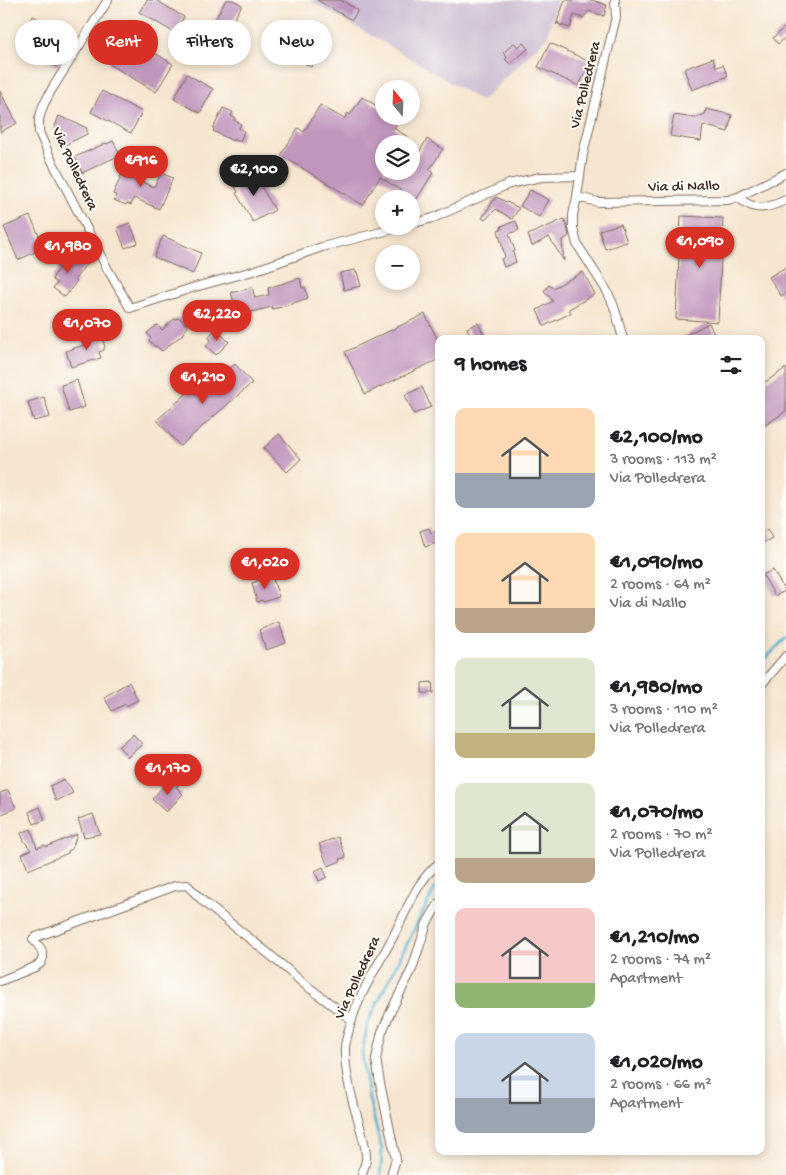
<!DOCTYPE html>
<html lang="en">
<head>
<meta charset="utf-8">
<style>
  body { margin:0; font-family:"Gochi Hand",sans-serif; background:#f2f2f2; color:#202124; height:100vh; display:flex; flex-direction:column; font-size:19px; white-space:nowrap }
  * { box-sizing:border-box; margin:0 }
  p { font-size:16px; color:#757577 }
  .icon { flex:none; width:28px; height:28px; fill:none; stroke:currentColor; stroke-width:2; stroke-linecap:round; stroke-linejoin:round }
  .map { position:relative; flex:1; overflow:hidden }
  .side { position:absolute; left:435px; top:335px; width:330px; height:820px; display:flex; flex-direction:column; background:#fff; border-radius:10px; box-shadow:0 2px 8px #0003 }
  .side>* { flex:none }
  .hud { position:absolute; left:15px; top:20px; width:345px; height:45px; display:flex; gap:10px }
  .needle { width:32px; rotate:341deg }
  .tools { position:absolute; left:375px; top:80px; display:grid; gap:10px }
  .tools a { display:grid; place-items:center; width:45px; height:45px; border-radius:50%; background:#fff; box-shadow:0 2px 8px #0003; font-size:25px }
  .price { position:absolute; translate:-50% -42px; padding:0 11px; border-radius:18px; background:#d93025; color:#fff; font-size:16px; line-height:32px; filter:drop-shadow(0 1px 2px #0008) }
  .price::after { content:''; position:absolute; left:50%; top:30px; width:15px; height:11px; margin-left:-8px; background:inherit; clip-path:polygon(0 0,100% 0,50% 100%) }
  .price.selected { background:#222; color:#fff }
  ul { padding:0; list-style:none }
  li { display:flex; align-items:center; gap:15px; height:125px; padding:0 20px }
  li span { display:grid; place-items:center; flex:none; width:140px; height:100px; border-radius:10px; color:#555 }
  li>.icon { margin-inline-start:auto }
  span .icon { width:60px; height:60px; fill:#fffc; stroke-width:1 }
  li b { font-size:21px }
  h2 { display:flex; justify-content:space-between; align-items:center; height:60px; padding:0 20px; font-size:21px }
  .chip { padding:0 18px; border-radius:22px; background:#fff; box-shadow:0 2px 8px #0003; font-size:18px; line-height:45px }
  .chip.selected { background:#d93025; color:#fff }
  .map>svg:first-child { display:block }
  .industrial { fill:#cdbed3 }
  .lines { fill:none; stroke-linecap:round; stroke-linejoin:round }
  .stream { stroke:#51b2d0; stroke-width:3 }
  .building { fill:#c196bd }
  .minor-casing { stroke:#7c6b5c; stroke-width:10 }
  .minor { stroke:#fff; stroke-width:8 }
  .labels { text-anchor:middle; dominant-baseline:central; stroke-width:4; stroke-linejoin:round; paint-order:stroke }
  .street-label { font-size:15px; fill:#3b2a1e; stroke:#fdfcf7 }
</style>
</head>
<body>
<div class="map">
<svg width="786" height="1175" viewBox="0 0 786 1175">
  <rect width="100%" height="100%" fill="#fdfcf7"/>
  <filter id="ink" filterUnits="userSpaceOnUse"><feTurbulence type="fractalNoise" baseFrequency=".02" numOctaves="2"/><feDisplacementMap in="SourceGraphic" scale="10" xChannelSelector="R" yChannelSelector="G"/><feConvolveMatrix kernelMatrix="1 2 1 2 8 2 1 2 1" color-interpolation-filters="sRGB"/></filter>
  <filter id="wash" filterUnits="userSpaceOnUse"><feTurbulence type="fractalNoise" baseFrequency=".0096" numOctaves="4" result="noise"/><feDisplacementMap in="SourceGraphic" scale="20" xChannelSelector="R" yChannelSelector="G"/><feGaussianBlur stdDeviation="1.12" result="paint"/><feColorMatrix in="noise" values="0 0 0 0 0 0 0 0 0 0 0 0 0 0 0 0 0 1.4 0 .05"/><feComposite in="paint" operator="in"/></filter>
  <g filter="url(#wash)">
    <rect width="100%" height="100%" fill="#f6e5cf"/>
    <path class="industrial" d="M309,0H557L547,37L481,101L388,45Z"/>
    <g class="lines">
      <path class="stream" d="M761,663L786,638
        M380,1175L381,1169L382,1150L369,1099L362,1054L368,1022L436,886L439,884"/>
    </g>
    <g id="blocks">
      <path class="building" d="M147,0H156L184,17L180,24L197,35L192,43L139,12Z
        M226,0H233L242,5L226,33L212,25Z
        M317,0H341L358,10L352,20Z
        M565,0H592L607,5L604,16L589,11L583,18L574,15L570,28L558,24L559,22L556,25Z
        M33,16L73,40L57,67L17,43Z
        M301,24L319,35L313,41L296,30Z
        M786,26V37L778,44L773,38Z
        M126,36L173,64L156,92L109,64Z
        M308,38L324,46L311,67L296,58Z
        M514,43L518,47L523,43L528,49L510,64L505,59L507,57L503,53Z
        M550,43L590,62L579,86L538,67Z
        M713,58L716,67L723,65L728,76L692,90L684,69Z
        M187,74L213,89L200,113L174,99Z
        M0,91L17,123L0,132Z
        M102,91L142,112L131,133L91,112Z
        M362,97L384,110V116H394L399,120L394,128L408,137L404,144H384V171H411V159L414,161L427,139L443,149L429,170L433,173L416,200L380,177L363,205L281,155L298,128L304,132L320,105L344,119L348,113L350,115Z
        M223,108L233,112L231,116L235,118L234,120L241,124L239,128L244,131L240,142L234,139L233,141L213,131L214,130L213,129Z
        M706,109L732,115L728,132L703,125L701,141L670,136L674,115L695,118L705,114Z
        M59,116L87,128V134L61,147L55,138V126Z
        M113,141L120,155L82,173L75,157L106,143L107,144Z
        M128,161L142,167L137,180L154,187L161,173L173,178L159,209L134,198L131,205L127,203L126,205L114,200L116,195L113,194Z
        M252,171L275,210L253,222L236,193L238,192L235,187L242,184L239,179Z
        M530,190L549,200L539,217L520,206Z
        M496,197L519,208L512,219L496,209L485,220L482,218Z
        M30,216L42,242L44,248L18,260L4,227Z
        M681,216L723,218L718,322L676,319Z
        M564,219L567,226L569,236L562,241L564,261L549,237L532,246L528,235Z
        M516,221L519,230L509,234L515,251L513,252L516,262L504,267L501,259L505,257L498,230L502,229L501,226Z
        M130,223L138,243L125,248L117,228Z
        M621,224L627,242L605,249L599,230Z
        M163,236L201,253L193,274L154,257Z
        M67,254L70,257L72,254L86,264L75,279L77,281L65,297L53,288L57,283L52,279L53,278V277L59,268L57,267Z
        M786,267V293L781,296L769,277Z
        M355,270L356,273L357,272L361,286L344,290L340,273Z
        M583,272L595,294L569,309L571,313L544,326L537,310L553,301L544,291L549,285L553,288Z
        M300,278L302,288L305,287L308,298L282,307L272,309V307L251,312L252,314L242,317L238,302L234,303L231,292H235L252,287L255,298L269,295L268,288Z
        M425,314L439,343V359L365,394L345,352Z
        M180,318L188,327L183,333V334L162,351L156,346L155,347L149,340L151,338L147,333L157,325L162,330L174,319Z
        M478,323L486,339H472L467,328Z
        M709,323L714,334L705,339H678Z
        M216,329L229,342L216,355L206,346L211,340L208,337Z
        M101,334L105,347L104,348V350L99,352L101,358L71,367L66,351L86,344L85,340L87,338Z
        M235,364L252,383L180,446L157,420L193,388L199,395Z
        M786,368V411L761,428V385Z
        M77,380L85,407L69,412L61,385Z
        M422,387L431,407L414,414L405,395Z
        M44,397L50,417L34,421L28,402Z
        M279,434L301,459L287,472L264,448Z
        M429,528L431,533L439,530V542L425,547L420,531Z
        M767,529L772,538L761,544V533Z
        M773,570L785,591L775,596L763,575Z
        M272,576L279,597L263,602L262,600L257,602L252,583Z
        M279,622L286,643L266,650L259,630Z
        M129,682L138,700L126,706L125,704L112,711L104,697Z
        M432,682L433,693H422V683Z
        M133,734L142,744L128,757L119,747Z
        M64,779L66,784H68L73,793L56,801L50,786Z
        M170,779L178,785L176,787L183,794L166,812L152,799Z
        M8,790L16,808L0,815V793Z
        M40,807L45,820L34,824L29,812Z
        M93,814L100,834L84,837L78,819Z
        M31,829L37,848L45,845L46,847L77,834L72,849L68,851V853L28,870L22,854L31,850L24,841L21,833Z
        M338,837L346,857L340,859L341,861L328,866L319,844Z
        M323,867L327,877L319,881L315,871Z"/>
    </g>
  </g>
  <g filter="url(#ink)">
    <use href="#blocks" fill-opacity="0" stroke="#7c6b5c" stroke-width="1"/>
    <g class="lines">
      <defs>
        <path id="minor" d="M108,0L52,89L43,106L39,119V132L50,157L107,268L130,308L195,287L253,271L322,247L405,226
          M615,0L616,17L583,154L577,197L573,215V228L577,244L607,291L613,304L617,316L623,339
          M577,197L598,202L728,200L738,197L786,173
          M738,197C755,212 766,209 786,200
          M411,224L433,218L509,184L541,177L580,176
          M761,685L786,656
          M0,981L35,967L41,963L43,957L41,949L33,939L36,937L175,886L187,885L205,903L269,954L303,983L352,1020
          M362,1175C363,1170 365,1165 366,1160C367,1147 361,1132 358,1119C352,1101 344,1067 345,1048C345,1043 347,1038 348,1033C356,997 378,966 395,933C408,908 416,882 439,863
          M391,1175L396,1159L380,1083L376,1059L379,1045L382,1032L391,1011L412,969L427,923L439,903"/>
      </defs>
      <use href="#minor" class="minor-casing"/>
      <use href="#minor" class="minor"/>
    </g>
  </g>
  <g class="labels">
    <g class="street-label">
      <text transform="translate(586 85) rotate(-76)">Via Polledrera</text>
      <text transform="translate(74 169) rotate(65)">Via Polledrera</text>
      <text transform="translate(684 187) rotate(-1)">Via di Nallo</text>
      <text transform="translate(358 978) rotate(-65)">Via Polledrera</text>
    </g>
  </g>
</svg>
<div class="tools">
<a><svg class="needle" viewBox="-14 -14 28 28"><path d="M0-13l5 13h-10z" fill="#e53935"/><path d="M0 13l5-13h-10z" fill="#757577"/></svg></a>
<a><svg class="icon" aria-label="layers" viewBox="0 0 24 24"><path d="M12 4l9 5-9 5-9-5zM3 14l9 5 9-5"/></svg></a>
<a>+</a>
<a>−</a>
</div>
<b class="price" style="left:141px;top:188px">€916</b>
<b class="price selected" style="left:254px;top:197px">€2,100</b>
<b class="price" style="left:700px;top:269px">€1,090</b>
<b class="price" style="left:68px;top:274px">€1,980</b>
<b class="price" style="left:217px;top:342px">€2,220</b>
<b class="price" style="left:87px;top:351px">€1,070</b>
<b class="price" style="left:203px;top:405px">€1,210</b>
<b class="price" style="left:265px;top:590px">€1,020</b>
<b class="price" style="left:168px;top:796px">€1,170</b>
<div class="hud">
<a class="chip">Buy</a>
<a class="chip selected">Rent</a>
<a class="chip">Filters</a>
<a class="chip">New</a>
</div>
<section class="side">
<h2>9 homes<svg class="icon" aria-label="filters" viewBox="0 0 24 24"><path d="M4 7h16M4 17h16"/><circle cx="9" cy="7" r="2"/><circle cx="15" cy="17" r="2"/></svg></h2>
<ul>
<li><span style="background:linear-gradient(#ffd9b3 65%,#9aa5b1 0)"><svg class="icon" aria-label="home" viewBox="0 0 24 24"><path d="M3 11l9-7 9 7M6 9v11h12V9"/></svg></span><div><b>€2,100/mo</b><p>3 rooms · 113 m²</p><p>Via Polledrera</p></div></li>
<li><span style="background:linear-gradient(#ffd9b3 75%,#b9a48a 0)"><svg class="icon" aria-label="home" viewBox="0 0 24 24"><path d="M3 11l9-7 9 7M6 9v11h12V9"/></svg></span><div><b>€1,090/mo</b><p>2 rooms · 64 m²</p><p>Via di Nallo</p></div></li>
<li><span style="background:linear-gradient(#dfe7d0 75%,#c2b280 0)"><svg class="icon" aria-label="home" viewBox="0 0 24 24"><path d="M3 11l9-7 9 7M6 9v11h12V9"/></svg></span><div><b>€1,980/mo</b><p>3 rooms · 110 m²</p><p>Via Polledrera</p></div></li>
<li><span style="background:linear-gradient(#dfe7d0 75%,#b9a48a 0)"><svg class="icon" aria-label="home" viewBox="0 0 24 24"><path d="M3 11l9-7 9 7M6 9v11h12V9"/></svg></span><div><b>€1,070/mo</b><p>2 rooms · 70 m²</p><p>Via Polledrera</p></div></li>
<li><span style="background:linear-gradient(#f6c9c9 75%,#8fb573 0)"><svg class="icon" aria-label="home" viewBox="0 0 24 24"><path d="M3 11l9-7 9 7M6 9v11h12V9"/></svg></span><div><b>€1,210/mo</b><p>2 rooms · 74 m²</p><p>Apartment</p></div></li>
<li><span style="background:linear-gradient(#c9d6e8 65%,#9aa5b1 0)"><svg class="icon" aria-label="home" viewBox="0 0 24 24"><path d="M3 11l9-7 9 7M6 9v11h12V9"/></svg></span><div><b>€1,020/mo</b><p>2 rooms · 66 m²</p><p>Apartment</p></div></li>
</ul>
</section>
</div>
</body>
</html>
